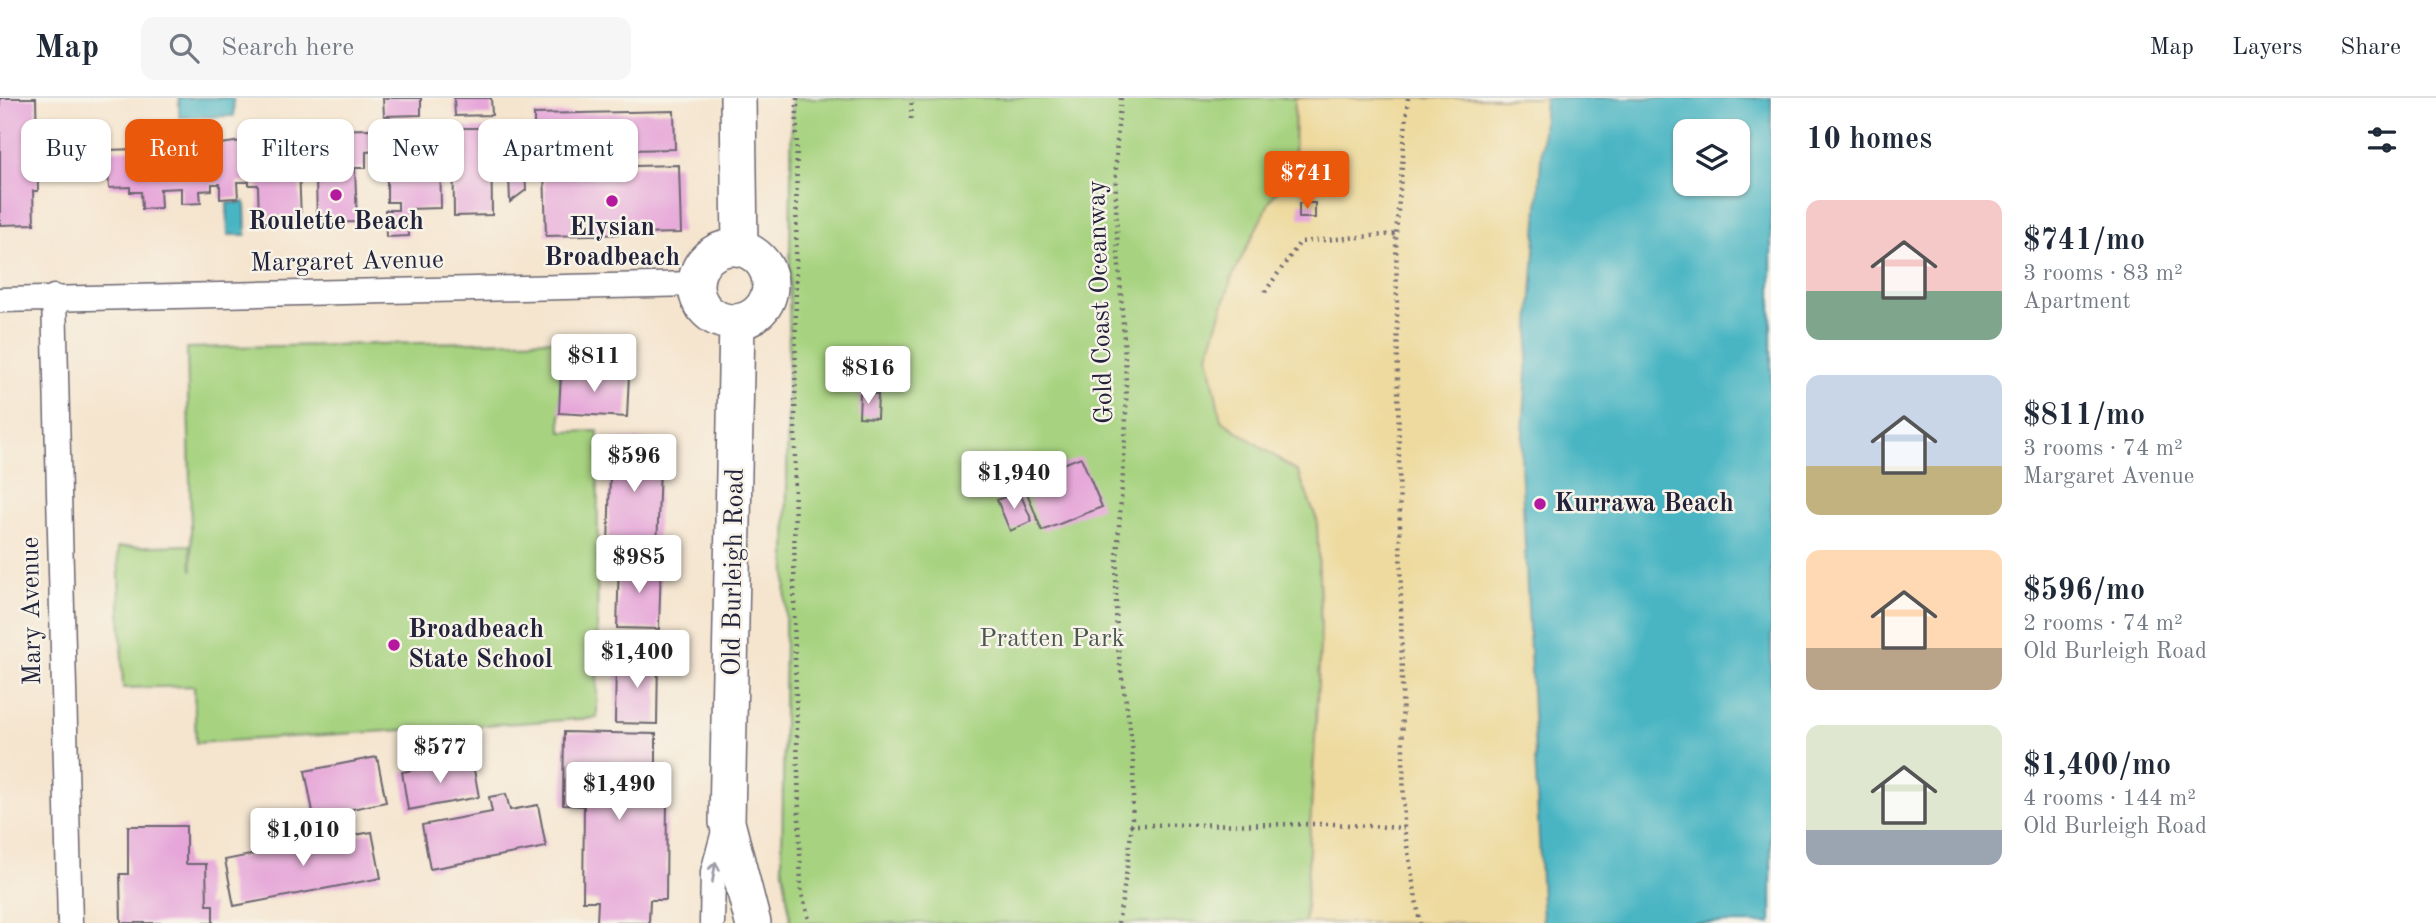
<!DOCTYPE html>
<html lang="en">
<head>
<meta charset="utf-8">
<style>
  body { margin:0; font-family:"Old Standard TT",serif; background:#f6f6f7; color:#1f2937; height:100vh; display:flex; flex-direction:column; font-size:26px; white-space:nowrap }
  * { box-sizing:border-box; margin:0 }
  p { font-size:23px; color:#747a83 }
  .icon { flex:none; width:38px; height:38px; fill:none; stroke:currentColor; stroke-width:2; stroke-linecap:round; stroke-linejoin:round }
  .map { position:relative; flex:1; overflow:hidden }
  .sheet { display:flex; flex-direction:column; background:#fff; width:665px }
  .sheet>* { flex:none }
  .banner { position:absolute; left:21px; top:21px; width:665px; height:63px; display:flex; gap:14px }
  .tools { position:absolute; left:1673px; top:21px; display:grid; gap:14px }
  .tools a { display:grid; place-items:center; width:77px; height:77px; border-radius:14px; background:#fff; box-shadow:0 2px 5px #0004; font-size:35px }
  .price { position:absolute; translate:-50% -60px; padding:0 16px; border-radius:7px; background:#fff; color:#222; font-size:23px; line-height:46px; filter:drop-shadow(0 2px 4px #0008) }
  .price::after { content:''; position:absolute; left:50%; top:42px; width:21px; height:16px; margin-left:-10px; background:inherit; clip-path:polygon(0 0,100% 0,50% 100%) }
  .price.current { background:#ea580c; color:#fff }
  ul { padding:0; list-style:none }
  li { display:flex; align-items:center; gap:21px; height:175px; padding:0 35px }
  li span { display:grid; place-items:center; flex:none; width:196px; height:140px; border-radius:14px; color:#555 }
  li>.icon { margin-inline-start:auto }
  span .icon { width:84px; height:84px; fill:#fffc; stroke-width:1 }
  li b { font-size:30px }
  h2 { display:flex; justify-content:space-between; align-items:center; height:84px; padding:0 35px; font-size:30px }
  .pill { padding:0 24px; border-radius:14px; background:#fff; box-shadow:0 2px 5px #0004; font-size:24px; line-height:63px }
  .pill.current { background:#ea580c; color:#fff }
  header { display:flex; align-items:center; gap:42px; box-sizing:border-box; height:98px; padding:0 35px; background:#fff; border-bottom:2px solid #e0e1e3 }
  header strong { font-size:33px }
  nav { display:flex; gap:38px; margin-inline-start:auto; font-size:24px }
  .search { width:490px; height:63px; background:#f6f6f7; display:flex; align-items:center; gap:18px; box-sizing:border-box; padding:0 24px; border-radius:14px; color:#747a83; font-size:26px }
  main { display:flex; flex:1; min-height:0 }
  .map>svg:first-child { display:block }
  .green { fill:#a7d380; stroke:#647a5e; stroke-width:2 }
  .sand { fill:#eeda9e; stroke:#887e6c; stroke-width:2; fill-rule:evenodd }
  .water { fill:#48b5c3; stroke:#356c7f; stroke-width:2; fill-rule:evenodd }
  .building { fill:#e6a6d9 }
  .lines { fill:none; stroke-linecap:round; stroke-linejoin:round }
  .street-casing { stroke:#6c666f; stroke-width:27 }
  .secondary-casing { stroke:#6c666f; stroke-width:38 }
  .path { stroke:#6c666f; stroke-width:4.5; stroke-dasharray:2 5; stroke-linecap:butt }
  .street { stroke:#fff; stroke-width:24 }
  .secondary { stroke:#fff; stroke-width:35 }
  .oneway { stroke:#9c9ca7 }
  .poi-dot { fill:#b5179e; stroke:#f7f3e8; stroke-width:2.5 }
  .labels { text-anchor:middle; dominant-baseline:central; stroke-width:5; stroke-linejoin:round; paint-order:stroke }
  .poi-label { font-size:26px; font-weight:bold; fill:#22223b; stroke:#f7f3e8 }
  .street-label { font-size:26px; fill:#22223b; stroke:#f7f3e8 }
  .park-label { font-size:26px; fill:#4a5750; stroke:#f7f3e8 }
</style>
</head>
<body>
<header>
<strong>Map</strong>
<div class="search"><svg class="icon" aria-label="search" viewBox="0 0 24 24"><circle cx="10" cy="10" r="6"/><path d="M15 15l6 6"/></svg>Search here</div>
<nav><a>Map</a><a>Layers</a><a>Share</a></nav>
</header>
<main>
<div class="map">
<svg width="1771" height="825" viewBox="0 0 1771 825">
  <rect width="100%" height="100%" fill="#f7f3e8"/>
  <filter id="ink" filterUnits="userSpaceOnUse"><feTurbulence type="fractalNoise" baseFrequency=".0143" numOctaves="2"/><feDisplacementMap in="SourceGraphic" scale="14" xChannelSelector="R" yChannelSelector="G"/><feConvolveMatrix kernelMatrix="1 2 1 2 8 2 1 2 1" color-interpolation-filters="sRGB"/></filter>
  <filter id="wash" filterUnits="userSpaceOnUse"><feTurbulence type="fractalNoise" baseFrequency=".00686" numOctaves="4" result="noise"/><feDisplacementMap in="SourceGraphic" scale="28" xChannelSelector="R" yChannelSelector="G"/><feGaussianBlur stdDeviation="1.57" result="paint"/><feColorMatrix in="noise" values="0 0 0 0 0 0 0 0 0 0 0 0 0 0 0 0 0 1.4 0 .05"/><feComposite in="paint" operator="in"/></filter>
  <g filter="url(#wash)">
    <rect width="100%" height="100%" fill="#f5e5cf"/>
    <path class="green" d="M792,0H1295L1294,70L1271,102L1227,194L1317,422L1321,532L1305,825H791L782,766Z
      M559,242L561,334L598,333L597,620L196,645L194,588L123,590L118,449L190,447L192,473L187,250Z"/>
    <path class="sand" d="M1295,0H1771V391L1747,825H1305L1321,531L1317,422L1298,374L1221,322L1208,257L1232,179L1271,101L1294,70ZM1685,33H1738V86H1685Z"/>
    <path class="water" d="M179,0H233L234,18L179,19Z
      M1545,0H1771V825H1543L1521,365ZM1685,33H1738V86H1685Z
      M245,104L246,137H228L227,105Z"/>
    <g id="blocks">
      <path class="building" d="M0,0H36L38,93H33L34,126L0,127Z
        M383,0H421V17L384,18Z
        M454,0H491L492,17L455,18Z
        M674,13L675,51L534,54V16Z
        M453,30H491L492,117L454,118Z
        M374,31L375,53L366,54V70H355L357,124L317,125L315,32Z
        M249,42H263V45L298,44L301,122L259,123L258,87H249V84H237L238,100L220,101V86H212V92L200,93L201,105L181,106V90L160,91L161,110L142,111L141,94H130V89L109,90L107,52L168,50V46H182L183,49H188V44L220,43L221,46Z
        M422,43V54H440L441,110L408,111L409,138L386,139L385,112H398V104H387V44Z
        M508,50H524L526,92L510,104Z
        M679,67L681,135L546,138L544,70Z
        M1299,105H1315V120H1299Z
        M561,274L629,277L627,319L559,315Z
        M860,295L878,296L877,320L859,319Z
        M611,341L661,342L657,451L608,449Z
        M1081,359L1102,409L1042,433L1022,382Z
        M1019,393L1032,423L1010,433L997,402Z
        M619,463L661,464L659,531L617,530Z
        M616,558L658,559L657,626L615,625Z
        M564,634L656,636V695L667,696L666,802H650L649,825H597L598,803H583L584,708L563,707Z
        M377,659L386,704L314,719L305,673Z
        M472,661L479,699L408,712L402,674Z
        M506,696L510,712L538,707L546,749L430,771L422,727L492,714L489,699Z
        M128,728H186V766H206L207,807H213V825H121L120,776H128Z
        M303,731L305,746L372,734L381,780L234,808L225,762L291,749L288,734Z"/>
    </g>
  </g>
  <g filter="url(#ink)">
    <use href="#blocks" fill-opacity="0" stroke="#6c666f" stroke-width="2"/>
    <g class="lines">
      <defs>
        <path id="street" d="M54,199L70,825
          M0,202L696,186
          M712,825L713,774L726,726"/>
        <path id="secondary" d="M738,0L740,150
          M696 187a37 37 0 1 1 74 0a37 37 0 1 1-74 0Z
          M737,224L727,724L753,825"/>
      </defs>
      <use href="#street" class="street-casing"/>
      <use href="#secondary" class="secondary-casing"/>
      <path class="path" d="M797,0L794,518L801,793L810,825
        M1408,0L1396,136L1404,730L1420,825
        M911,21L912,0
        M1265,194L1300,144L1396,136
        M1130,727L1333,726L1404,730
        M1118,825C1128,772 1135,716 1133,661C1131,619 1119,577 1117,535C1112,452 1128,369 1126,286C1123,187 1108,100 1121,0"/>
      <use href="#street" class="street"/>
      <use href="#secondary" class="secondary"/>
    </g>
    <defs><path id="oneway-shaft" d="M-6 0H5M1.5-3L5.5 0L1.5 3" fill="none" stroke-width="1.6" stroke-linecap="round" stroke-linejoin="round" transform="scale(1.75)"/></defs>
    <use class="oneway" href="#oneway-shaft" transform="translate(714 774) rotate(-81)"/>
  </g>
  <g class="poi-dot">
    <circle cx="336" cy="97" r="7"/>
    <circle cx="612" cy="103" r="7"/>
    <circle cx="1540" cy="406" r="7"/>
    <circle cx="394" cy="547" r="7"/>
  </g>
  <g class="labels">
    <g class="poi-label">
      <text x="336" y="124">Roulette Beach</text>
      <text x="612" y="130">Elysian<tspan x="612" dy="30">Broadbeach</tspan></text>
      <text x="1554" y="406" text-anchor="start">Kurrawa Beach</text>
      <text x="408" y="532" text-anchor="start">Broadbeach<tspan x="408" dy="30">State School</tspan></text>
    </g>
    <g class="street-label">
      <text transform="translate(347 164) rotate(-1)">Margaret Avenue</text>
      <text transform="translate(1101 204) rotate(-92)">Gold Coast Oceanway</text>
      <text transform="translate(734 474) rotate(-89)">Old Burleigh Road</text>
      <text transform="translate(32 513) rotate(-91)">Mary Avenue</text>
    </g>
    <g class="park-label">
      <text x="1052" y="541">Pratten Park</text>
    </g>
  </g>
</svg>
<div class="tools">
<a><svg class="icon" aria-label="layers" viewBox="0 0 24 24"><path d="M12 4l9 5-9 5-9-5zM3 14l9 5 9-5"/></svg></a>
</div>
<b class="price current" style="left:1307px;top:113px">$741</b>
<b class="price" style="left:594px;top:296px">$811</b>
<b class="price" style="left:868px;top:308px">$816</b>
<b class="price" style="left:634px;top:396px">$596</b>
<b class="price" style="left:1014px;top:413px">$1,940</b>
<b class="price" style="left:639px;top:497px">$985</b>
<b class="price" style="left:637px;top:592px">$1,400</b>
<b class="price" style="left:440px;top:687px">$577</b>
<b class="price" style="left:619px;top:724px">$1,490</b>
<b class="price" style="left:303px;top:770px">$1,010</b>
<div class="banner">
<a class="pill">Buy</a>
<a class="pill current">Rent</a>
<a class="pill">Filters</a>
<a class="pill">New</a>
<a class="pill">Apartment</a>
</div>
</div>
<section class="sheet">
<h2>10 homes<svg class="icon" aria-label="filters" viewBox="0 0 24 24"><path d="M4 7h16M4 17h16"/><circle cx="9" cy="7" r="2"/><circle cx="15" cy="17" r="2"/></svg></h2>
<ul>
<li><span style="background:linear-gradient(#f6c9c9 65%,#7fa58c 0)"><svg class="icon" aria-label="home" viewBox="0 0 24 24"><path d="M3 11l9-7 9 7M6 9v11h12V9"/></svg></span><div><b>$741/mo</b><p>3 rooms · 83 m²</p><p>Apartment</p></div></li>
<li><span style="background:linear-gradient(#c9d6e8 65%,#c2b280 0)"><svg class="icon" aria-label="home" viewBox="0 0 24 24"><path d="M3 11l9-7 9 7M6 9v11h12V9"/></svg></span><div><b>$811/mo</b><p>3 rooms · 74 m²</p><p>Margaret Avenue</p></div></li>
<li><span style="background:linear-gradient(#ffd9b3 70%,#b9a48a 0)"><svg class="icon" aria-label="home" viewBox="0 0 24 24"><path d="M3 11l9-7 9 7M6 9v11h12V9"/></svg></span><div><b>$596/mo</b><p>2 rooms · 74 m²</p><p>Old Burleigh Road</p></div></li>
<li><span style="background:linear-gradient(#dfe7d0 75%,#9aa5b1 0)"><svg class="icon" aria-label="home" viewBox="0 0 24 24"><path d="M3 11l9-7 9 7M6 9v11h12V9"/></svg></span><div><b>$1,400/mo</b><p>4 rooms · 144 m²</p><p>Old Burleigh Road</p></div></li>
</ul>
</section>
</main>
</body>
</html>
